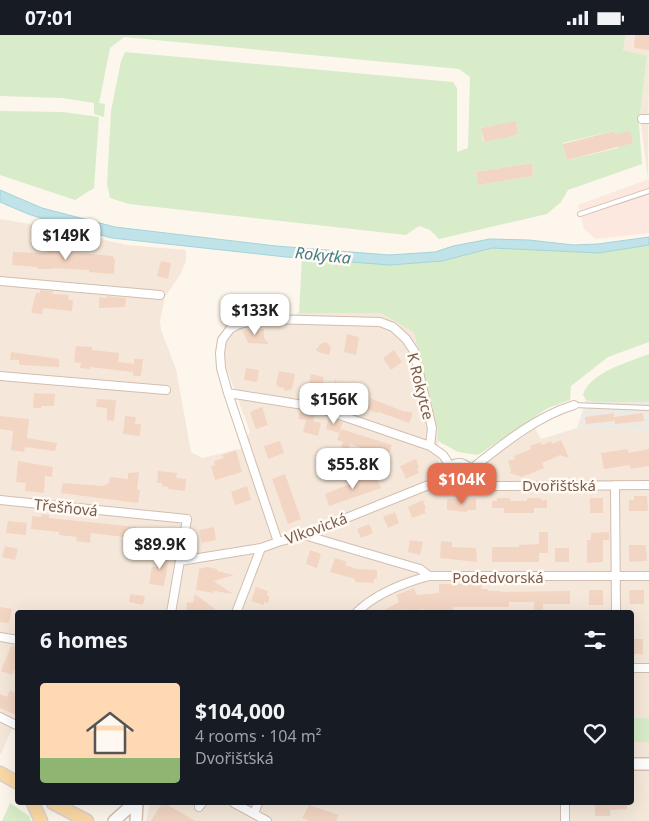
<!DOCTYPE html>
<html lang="en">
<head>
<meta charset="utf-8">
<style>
  body { margin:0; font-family:"Noto Sans",sans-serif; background:#20242c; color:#f1f3f6; height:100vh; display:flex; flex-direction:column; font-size:19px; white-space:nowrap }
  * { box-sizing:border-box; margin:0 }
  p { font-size:16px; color:#9ea1a6 }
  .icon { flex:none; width:28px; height:28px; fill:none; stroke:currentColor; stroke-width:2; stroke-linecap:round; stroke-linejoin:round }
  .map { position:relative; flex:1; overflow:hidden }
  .side { position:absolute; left:15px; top:575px; width:619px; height:195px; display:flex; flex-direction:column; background:#171b24; border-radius:5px; box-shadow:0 5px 20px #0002 }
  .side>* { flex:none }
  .price { position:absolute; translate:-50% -42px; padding:0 11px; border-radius:10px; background:#fff; color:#222; font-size:16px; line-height:32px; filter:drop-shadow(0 1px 2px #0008) }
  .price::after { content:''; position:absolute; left:50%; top:30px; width:15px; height:11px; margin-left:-8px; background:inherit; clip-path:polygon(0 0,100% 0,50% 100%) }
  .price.active { background:#e76f51; color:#fff }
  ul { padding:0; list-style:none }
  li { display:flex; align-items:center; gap:15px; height:125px; padding:0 25px }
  li span { display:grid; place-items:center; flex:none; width:140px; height:100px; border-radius:5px; color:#555 }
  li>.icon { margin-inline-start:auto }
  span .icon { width:60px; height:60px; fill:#fffc; stroke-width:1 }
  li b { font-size:21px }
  h2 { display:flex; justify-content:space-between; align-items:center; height:60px; padding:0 25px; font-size:21px }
  .status { display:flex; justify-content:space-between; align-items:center; height:35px; padding:0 25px; background:#171b24; direction:ltr }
  .status svg { height:14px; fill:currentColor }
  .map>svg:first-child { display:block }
  .residential { fill:#f5e8da }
  .commercial { fill:#fde8e0 }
  .industrial { fill:#efe9e4 }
  .green { fill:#d8ecc9; fill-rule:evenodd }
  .water { fill:#bfe3e8; stroke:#a5d3da }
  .building { fill:#f3d5c3 }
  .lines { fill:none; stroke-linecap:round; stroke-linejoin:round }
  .lane-casing { stroke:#d1beb0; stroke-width:6 }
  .street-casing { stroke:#d1beb0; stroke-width:10 }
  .secondary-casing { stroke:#d6c0b0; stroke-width:14 }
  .primary-casing { stroke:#dad1cd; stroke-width:15 }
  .lane { stroke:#fff; stroke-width:4 }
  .street { stroke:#fff; stroke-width:8 }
  .secondary { stroke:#fff; stroke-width:11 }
  .primary { stroke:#fbd9a5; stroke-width:12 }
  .labels { text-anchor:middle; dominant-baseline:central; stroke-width:5; stroke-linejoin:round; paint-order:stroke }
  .street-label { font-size:15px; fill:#7a5c4d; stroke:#fffaf3 }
  .water-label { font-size:16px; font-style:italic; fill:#437c86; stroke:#fffaf3 }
</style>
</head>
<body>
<div class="status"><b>07:01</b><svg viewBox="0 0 49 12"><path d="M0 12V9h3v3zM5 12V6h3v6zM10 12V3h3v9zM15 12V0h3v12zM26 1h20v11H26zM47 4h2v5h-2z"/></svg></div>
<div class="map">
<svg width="649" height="786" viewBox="0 0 649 786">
  <rect width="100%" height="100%" fill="#fdf6ec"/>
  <path class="residential" d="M626,0H649L648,145L640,81L647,22L623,15Z
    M0,184L60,194L126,210L186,215V226L180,240L165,262L160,286L161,295L176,334L191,417L202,423L240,414L250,397L226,332L224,318L225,305L235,295L299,278H380L415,297L438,396L439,433L427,456H488L487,444L482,441V435L485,430L498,416L535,393L541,404L577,393L649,396V786H146L150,768H631V578H18L17,682L1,719L0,718Z"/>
  <path class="commercial" d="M649,144V198L596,204L584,194L578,170Z"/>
  <path class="industrial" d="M586,365L595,367H649V396L577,393Z"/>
  <path class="green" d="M0,0H626L623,15L647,21L639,89L642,129L568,155L561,167L547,179L439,204L430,195L419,191L406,200L129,169L110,163L107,149L111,76L121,26L125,17L453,47L457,53V117L468,113L470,42L459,34L124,2L110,13L99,68L105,69L104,82L94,79V68L62,63L0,61ZM516,87L518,100L483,106L481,93ZM613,96L618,113L567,125L563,108ZM532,128L533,141L478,150L476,137Z
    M0,76L63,77L99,82L94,153L75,165L0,140Z
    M649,210V307L608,322L571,351L570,365L548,373L478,420L458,417L438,406V396L414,297L380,278H299L302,223L390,230L442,226L492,213L599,218Z
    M649,319V367H595L586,365L583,360C590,337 629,327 649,319Z
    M631,683H649V707H631Z
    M10,768L29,781L31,786H2Z"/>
  <path class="water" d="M0,155L42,173L115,192L276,211L389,220L435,217L453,211L490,204L529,205L573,210L598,209L649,202V210L599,218L492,213L442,226L390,230L286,222L112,203L63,190L28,179L0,167Z"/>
  <path class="building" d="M635,0H649V15L634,13Z
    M516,86L518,100L484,107L481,93Z
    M614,96L615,100L630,96L633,108L567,125L563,109Z
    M532,128L533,141L478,150L476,137Z
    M47,215L113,221V223H115L114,239L89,237V235L53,233V234H37V232L12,230L13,217L47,218Z
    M161,226L171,228L168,244L157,241Z
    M40,255L53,256L52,259L69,260L68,265H73L72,276L43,273L42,279L31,278L36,258H40Z
    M107,261L126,263L125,272L99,273V262L107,263Z
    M248,294H264V303L269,309L248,308L243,296Z
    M347,299L359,302L356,320L344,317Z
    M326,307L331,312L329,320L321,318L316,315L320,309Z
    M76,311L92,312V315L119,318L118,327L134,329V324H143L141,341H133V337L90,332V334L80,333L81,328L74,327Z
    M394,315L402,327L391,335L383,323Z
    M11,317L59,324V332L21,330L19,329V325H10Z
    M246,333L259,335L257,347L244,345Z
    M279,336L295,339L292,354L285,356L284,353L278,352L276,349Z
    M311,339L324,342L322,350L333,353L336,343L337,354L354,359L351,368L348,367V368L307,358Z
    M34,358L55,359L54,371H41V373H33Z
    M370,363L405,377V376L413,378L409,388L379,377L378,378L366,374Z
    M97,364L116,365L114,386L107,385V373L96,372Z
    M262,372L268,390L256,394L250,377Z
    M300,376L315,377L313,386L321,388L318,401L303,397L306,385L298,384Z
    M614,378V386L586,389L585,382Z
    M643,378L644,386L615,389L614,382Z
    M0,381L29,384L27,403L57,408L55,416L25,412L24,417L11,415L13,396L0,394Z
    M125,381L136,382L135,389H141L140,401L123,399Z
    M329,382L343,387L339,398L326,394Z
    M341,394L392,410L387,423L350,409L349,414L341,412L343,407L337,405Z
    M561,405L569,423L560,420L542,428L544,433L522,442L510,438L511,435L508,426L515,424L514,421L531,414L530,411L540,407L542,410L551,406L552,409Z
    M280,406L284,418L268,424L264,411Z
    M628,414V418L649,414V431L631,434L630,430L604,434L601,418Z
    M236,415L242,437L215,445L211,431L215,430L214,426L224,423L222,420Z
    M416,424L419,432L417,433L419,438L406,444L400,431Z
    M18,426L53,432L52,442L45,441L44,458L25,456L26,448L16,447Z
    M158,436L177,438L176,443L186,444L185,456L168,454V452L162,451V448H157Z
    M139,437L137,454L140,455L138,468L61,458L63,448L103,451L109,448L110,442L128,444V438Z
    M285,439L301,484L288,489L272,444Z
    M375,439L381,453L329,471L325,459Z
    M247,451L251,465L235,470L231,457Z
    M634,461H647L648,476H629V465H634Z
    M476,463V475H467V477L447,475V464Z
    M497,463H510V466H527V463H541V465H547V473H534V478H504V473H492V466H497Z
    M590,463H603V478H590Z
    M423,465L426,474H424L426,478L412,483L408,472Z
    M395,477L399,488L388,493L383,482Z
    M42,479L49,480V483L136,492L134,510L123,509L124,502L91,498L90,508L76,506L77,502L59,500V497L31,494L32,481L41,482Z
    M8,486L27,488L26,500L6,498Z
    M369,489L373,498L361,503L357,494Z
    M214,492L216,505L202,508L199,495Z
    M539,497H548V518H539V527H492V512H519V510L539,509Z
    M609,497V505H603V527L587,528V505H591V498Z
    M410,505L423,507L420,520L408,517Z
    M441,506L452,507V512L476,513L477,527L440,523Z
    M629,510H646L647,526L629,527Z
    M5,511L18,514L15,525L2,522Z
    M555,513H569V527H555Z
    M310,515L321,519L317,533L306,529Z
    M160,516L170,517L164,551L149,549L152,532H157Z
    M335,523L347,527L345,530L357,534L377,535V544H374V548L355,547V544L330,537Z
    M207,532L217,534V536L234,540L214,546L233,559L214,556L213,558L196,555L199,534Z
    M439,549H482L481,554H488V556H500V557L570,556V569H543V576H534V567H509V572H453V578H424V574L407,578L406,574L399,578H379L399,567L396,560L414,553L417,560L439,558Z
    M256,552L268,556L267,560L270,561L268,568L264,567V570L251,566Z
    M589,555H603V570H589Z
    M629,555H644V569H630Z
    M130,559L145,561L143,570L129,567Z
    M195,559L220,578H186L187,567L193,568Z
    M0,572L12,574L9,588L0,587Z
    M631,604H643V619H631Z
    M11,611L18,612V627L12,640L1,636Z
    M10,655L18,659V681L0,673V659L7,662Z
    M595,768H627V774L610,775V781H595Z
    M166,769L183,779L195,786H151L160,771Z
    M309,770L339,780L336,786H309L302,783Z"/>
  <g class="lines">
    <defs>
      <path id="lane" d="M580,179L649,156
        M574,370L649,373"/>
      <path id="street" d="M642,84H649
        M0,246L160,260
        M0,341L166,355
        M228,358L316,372L430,411L443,420L450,431
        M447 440a12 12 0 1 1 24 0a12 12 0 1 1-24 0Z
        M470,435C502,410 535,382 574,370
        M470,446L481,450L493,451L649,450
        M615,450L616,578
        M0,465L187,484L171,578
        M304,500L420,534L429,541
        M278,507L228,358L221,333L220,318L222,305L230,294L239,289L253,286L268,284L380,287L393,292L406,304L414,316L432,393L430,411
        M180,526L261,513L278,507L304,500L426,451L448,446
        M236,578L261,513
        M356,578C376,558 403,548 429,541H649
        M0,602L18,605
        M631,633H649
        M0,682L18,691
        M234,768L267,786
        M565,768V786
        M199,772L202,768
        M254,779L258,768"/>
      <path id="secondary" d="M631,729H649
        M114,786L134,768
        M136,786L137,768"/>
      <path id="primary" d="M0,738L18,748
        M33,768L41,786
        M53,768L87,786"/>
    </defs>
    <use href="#lane" class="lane-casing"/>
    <use href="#street" class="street-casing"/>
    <use href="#secondary" class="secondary-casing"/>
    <use href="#primary" class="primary-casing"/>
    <use href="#lane" class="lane"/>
    <use href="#street" class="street"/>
    <use href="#secondary" class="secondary"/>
    <use href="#primary" class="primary"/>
  </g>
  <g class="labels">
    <g class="street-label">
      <text transform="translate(421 351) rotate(76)">K Rokytce</text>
      <text x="559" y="450">Dvořišťská</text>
      <text transform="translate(66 472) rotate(6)">Třešňová</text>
      <text transform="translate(316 493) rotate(-20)">Vlkovická</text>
      <text x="498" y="542">Podedvorská</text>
    </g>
    <g class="water-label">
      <text transform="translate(323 220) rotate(6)">Rokytka</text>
    </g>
  </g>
</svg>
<b class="price" style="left:66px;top:226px">$149K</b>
<b class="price" style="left:255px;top:301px">$133K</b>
<b class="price" style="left:334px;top:390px">$156K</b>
<b class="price" style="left:353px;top:455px">$55.8K</b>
<b class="price active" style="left:462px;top:470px">$104K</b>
<b class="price" style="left:160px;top:535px">$89.9K</b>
<section class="side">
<h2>6 homes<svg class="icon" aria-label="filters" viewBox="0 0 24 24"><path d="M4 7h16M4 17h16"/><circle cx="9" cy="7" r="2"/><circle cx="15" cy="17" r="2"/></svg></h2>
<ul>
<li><span style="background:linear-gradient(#ffd9b3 75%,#8fb573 0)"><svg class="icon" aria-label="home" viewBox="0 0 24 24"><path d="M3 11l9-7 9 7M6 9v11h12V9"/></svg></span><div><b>$104,000</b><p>4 rooms · 104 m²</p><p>Dvořišťská</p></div><svg class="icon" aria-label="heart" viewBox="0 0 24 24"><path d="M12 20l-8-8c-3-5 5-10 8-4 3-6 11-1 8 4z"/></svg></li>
</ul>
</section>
</div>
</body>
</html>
